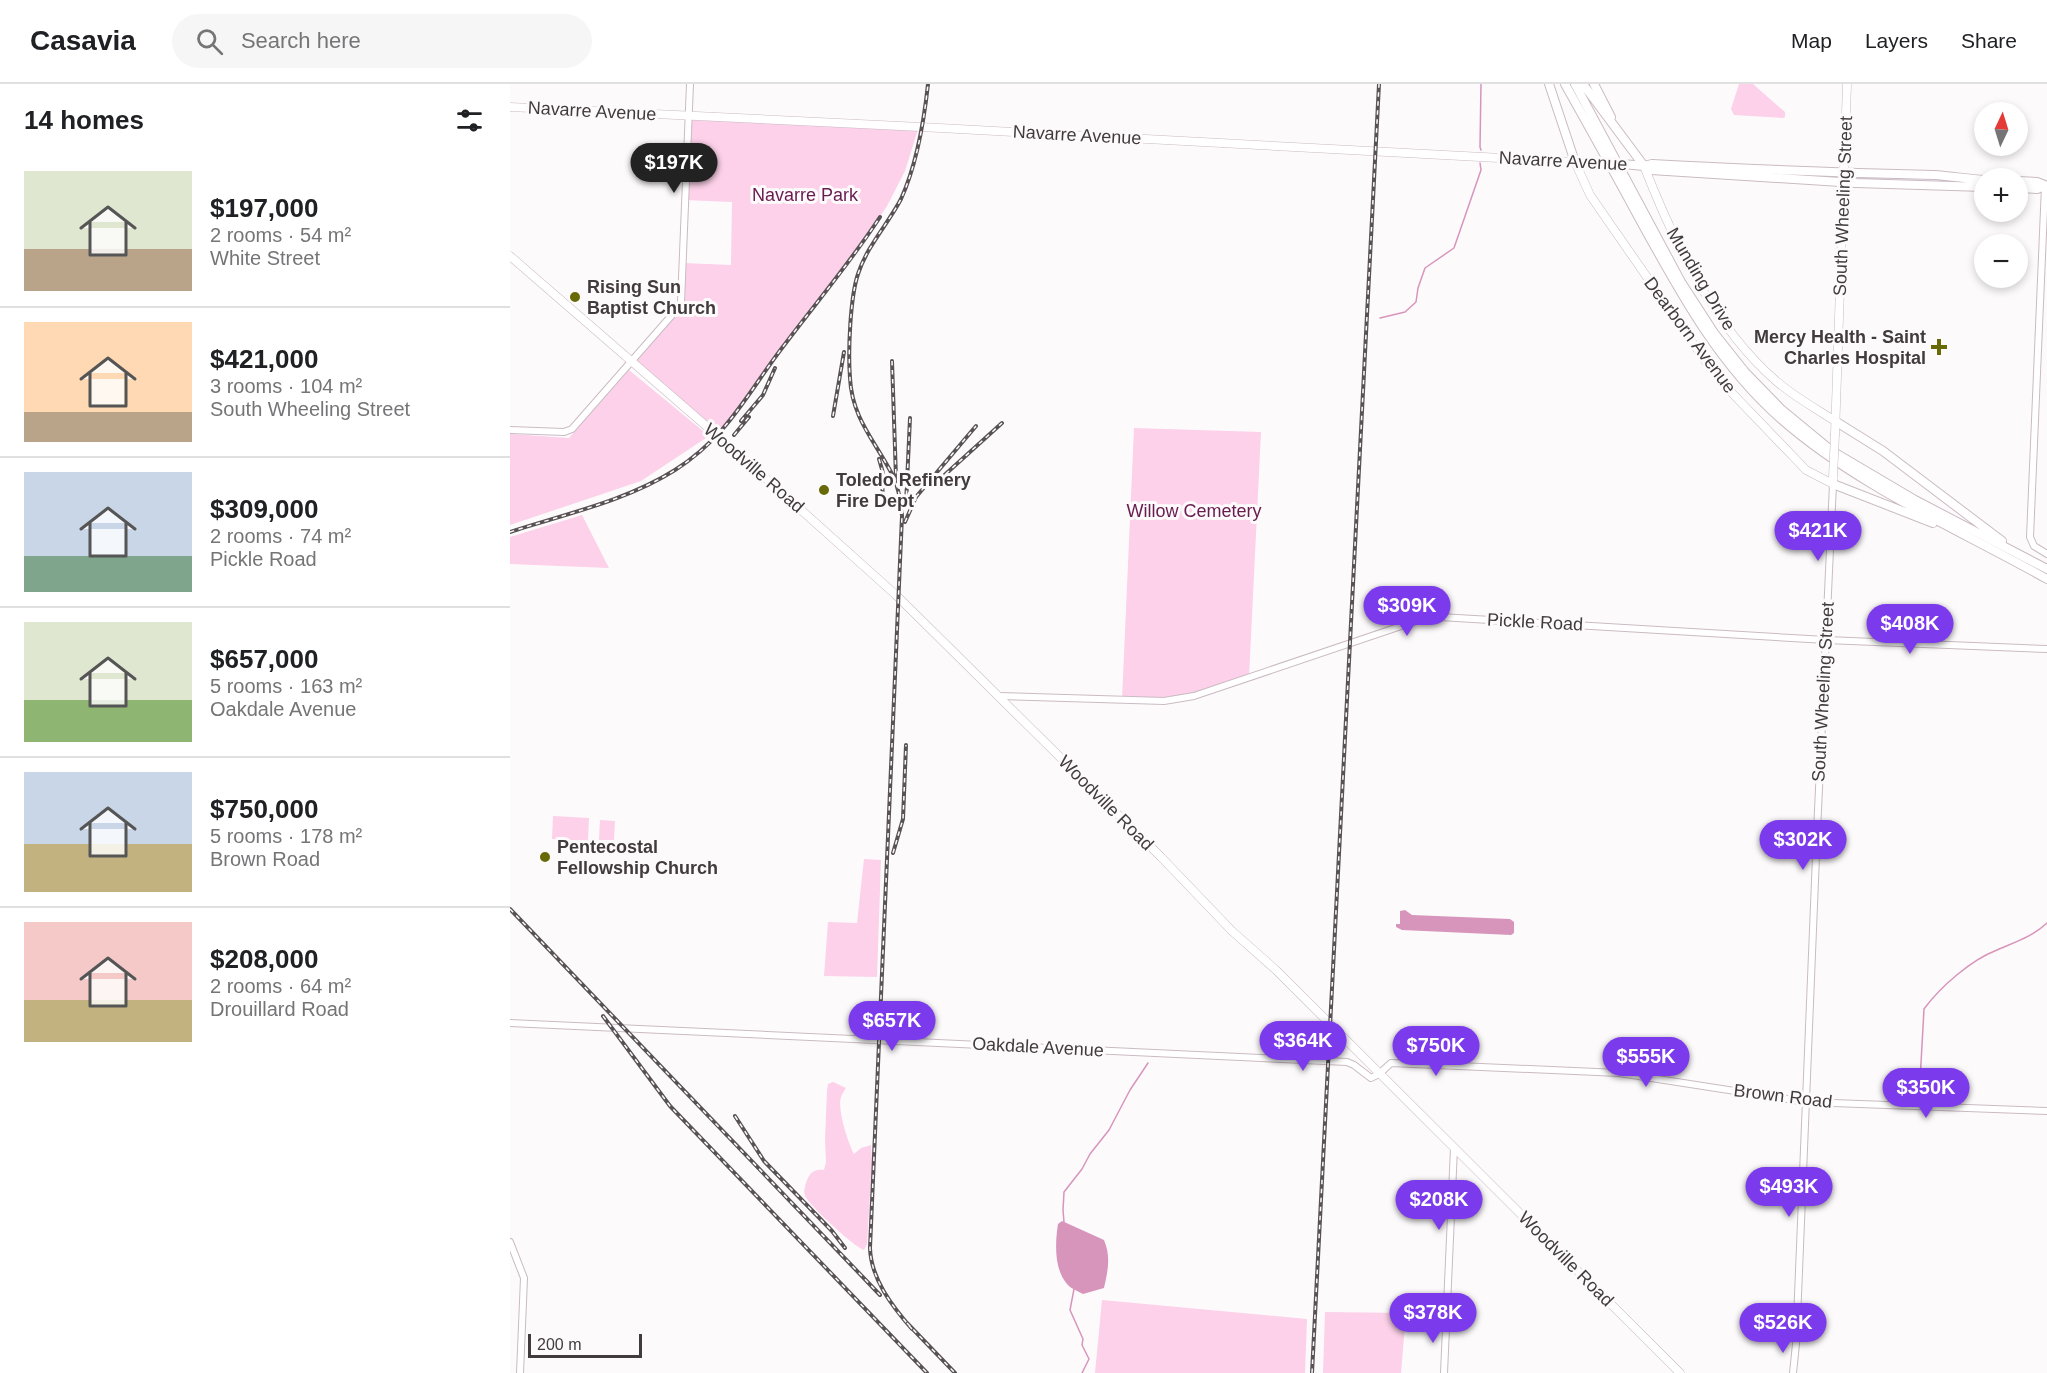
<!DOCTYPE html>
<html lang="en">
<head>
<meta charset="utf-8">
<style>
  body { margin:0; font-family:Arial,sans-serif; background:#f6f6f6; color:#202124; height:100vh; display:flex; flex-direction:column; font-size:22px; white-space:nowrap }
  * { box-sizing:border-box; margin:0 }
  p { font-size:20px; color:#757577 }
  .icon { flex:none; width:33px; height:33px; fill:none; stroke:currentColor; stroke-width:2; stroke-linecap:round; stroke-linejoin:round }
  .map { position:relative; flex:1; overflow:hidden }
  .side { display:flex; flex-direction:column; background:#fff; width:510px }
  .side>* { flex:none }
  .needle { width:39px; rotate:4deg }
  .controls { position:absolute; left:1464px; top:18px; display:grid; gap:12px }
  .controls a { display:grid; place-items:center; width:54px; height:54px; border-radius:50%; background:#fff; box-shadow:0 3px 9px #0003; font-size:30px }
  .scale { position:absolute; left:18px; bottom:15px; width:114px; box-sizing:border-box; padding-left:6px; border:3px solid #413b3e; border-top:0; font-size:16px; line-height:21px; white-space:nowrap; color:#413b3e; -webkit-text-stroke:4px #fdfafc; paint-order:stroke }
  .price { position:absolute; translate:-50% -51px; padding:0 14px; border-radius:21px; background:#7c3aed; color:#fff; font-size:20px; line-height:39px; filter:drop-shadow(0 2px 3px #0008) }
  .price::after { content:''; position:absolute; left:50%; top:36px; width:18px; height:14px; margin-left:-9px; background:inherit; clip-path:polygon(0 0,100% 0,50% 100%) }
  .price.active { background:#222; color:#fff }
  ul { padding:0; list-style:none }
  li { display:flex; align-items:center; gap:18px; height:150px; padding:0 24px }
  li+li { border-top:2px solid #e0e0e0 }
  li span { display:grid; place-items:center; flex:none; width:168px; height:120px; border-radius:0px; color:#555 }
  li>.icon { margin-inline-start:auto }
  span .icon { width:72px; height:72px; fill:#fffc; stroke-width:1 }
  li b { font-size:26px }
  h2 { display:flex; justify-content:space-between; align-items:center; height:72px; padding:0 24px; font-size:26px }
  header { display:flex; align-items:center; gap:36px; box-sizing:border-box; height:84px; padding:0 30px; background:#fff; border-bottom:2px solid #e0e0e0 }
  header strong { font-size:28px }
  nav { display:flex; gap:33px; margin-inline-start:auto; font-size:21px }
  .search { width:420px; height:54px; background:#f6f6f6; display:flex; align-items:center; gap:15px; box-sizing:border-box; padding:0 21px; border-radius:33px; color:#757577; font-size:22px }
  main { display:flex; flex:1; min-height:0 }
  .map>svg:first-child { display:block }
  .green { fill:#fcd1e9 }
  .water { fill:#d795bb }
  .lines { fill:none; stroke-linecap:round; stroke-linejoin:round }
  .stream { stroke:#d795bb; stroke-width:1.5 }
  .minor-casing { stroke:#cabbc3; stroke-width:8 }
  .major-casing { stroke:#cabbc3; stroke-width:9 }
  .highway-casing { stroke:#cabbc3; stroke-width:10 }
  .minor { stroke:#fff; stroke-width:6 }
  .major { stroke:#fff; stroke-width:8 }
  .highway { stroke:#fff; stroke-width:8 }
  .rail-casing { stroke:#585255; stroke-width:4 }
  .rail { stroke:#fdfafc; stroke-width:1.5; stroke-dasharray:4.5; stroke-linecap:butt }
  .major-bridge-casing { stroke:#cabbc3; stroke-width:9; stroke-linecap:butt }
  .highway-bridge-casing { stroke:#cabbc3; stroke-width:10; stroke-linecap:butt }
  .major-bridge { stroke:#fff; stroke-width:8 }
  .highway-bridge { stroke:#fff; stroke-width:8 }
  .poi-dot { fill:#686907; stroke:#fdfafc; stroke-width:2 }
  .labels { text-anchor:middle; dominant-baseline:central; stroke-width:6; stroke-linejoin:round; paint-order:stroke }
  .street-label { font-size:18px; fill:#413b3e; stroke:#fdfafc }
  .park-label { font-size:18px; fill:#681b4e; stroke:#fdfafc }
  .poi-label { font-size:18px; font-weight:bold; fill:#413b3e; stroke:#fdfafc; text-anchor:start }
</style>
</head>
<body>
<header>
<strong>Casavia</strong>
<div class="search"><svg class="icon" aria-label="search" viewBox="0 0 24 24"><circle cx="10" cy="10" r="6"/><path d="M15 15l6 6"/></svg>Search here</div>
<nav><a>Map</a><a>Layers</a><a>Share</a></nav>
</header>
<main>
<section class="side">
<h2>14 homes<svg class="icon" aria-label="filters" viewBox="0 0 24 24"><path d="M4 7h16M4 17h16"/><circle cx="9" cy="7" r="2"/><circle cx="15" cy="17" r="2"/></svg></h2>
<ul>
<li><span style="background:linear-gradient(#dfe7d0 65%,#b9a48a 0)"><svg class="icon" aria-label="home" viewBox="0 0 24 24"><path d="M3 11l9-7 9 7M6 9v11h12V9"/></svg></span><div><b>$197,000</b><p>2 rooms · 54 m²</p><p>White Street</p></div></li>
<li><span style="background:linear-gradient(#ffd9b3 75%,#b9a48a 0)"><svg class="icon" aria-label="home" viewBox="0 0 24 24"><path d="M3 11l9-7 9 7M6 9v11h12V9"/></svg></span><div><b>$421,000</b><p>3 rooms · 104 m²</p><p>South Wheeling Street</p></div></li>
<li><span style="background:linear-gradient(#c9d6e8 70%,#7fa58c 0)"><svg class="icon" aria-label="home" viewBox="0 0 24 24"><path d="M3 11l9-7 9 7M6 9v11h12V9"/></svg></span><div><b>$309,000</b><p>2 rooms · 74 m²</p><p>Pickle Road</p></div></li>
<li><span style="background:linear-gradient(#dfe7d0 65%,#8fb573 0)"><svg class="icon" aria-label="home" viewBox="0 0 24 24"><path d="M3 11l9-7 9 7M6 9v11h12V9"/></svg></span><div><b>$657,000</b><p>5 rooms · 163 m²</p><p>Oakdale Avenue</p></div></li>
<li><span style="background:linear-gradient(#c9d6e8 60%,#c2b280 0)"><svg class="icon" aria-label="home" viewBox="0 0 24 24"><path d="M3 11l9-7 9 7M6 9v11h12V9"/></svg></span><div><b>$750,000</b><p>5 rooms · 178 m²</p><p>Brown Road</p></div></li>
<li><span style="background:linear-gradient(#f6c9c9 65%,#c2b280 0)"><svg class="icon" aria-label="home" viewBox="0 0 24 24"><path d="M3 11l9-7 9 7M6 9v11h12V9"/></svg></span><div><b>$208,000</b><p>2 rooms · 64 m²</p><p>Drouillard Road</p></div></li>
</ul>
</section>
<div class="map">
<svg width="1537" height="1289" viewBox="0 0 1537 1289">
  <rect width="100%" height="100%" fill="#fdfafc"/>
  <path class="green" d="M1229,0H1243L1275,28V33L1273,34L1224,31L1221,25Z
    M179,32L409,42L395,87L377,122L352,159L270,267L226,331L207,352L121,278L169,223L173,179L221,181L222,118L175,116Z
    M119,286L199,352L131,397L0,441V350L59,354Z
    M624,344L751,348L739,593L668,616H612Z
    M72,431L99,484L0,480V453Z
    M43,732L79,734L78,757L42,755Z
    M90,736L105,737L104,756H89Z
    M354,775L371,776L367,893L314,892L318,838L347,839Z
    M323,998L336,1004C334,1007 332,1010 331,1013C327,1025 338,1059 344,1070L351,1064L361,1061L362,1077L357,1160L354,1166C343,1162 300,1122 295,1112C293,1107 296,1098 298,1094C301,1087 307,1085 314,1086L316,1078L315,1056L317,1007L318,1000Z
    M592,1216L797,1235L795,1289H585Z
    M815,1228L896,1229L891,1289H813Z"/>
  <path class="water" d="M895,826L902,831L1000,835L1004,838V849L1001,851L892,846L886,843V840H890V827Z
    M552,1137L594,1156C601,1173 598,1186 594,1204L573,1210C568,1207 561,1205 557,1200C544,1185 545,1159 548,1140Z"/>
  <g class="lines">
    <path class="stream" d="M971,0L970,63L971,66
      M870,234L895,228L906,218L908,204L915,184L944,164L971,86L970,79
      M1409,1015L1414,925C1430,903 1461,876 1487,866C1505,858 1522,853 1537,839
      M554,1138L553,1126L554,1108L572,1085L580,1070L599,1046L620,1006L638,979
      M564,1205L560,1226L573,1255L572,1261L579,1275L572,1289"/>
    <defs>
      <path id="minor" d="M1535,102L1520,453L1524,462L1537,470
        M0,346L54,348L62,345L169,223L171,218L180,0
        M489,612L654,617L684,612L909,536L930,533L1316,556L1537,565
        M0,939L837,978L844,981L861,994L869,990L881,979L1109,989L1296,1018L1537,1027
        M0,1158L14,1194L10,1289
        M934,1289L944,1064
        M1283,1289L1286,1260L1307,748L1323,400"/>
      <path id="major" d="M0,23L411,43L1065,78L1080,111L1198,281L1223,310L1296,386L1323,400V395
        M1134,82C1163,156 1204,243 1265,296C1283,312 1305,324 1325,337
        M0,172L232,373L386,511L651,773L722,847L766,886L1170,1289
        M1325,350L1337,0"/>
      <path id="highway" d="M1039,0L1065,78L1092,79
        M1055,0C1082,48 1108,95 1134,143C1172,212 1210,281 1270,334C1347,402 1448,445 1537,495
        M1065,0L1171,198L1204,249L1235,288L1271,325L1322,367L1405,416L1537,485
        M1073,0L1134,82L1141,86L1346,99L1474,103
        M1084,0L1101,33
        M1113,80L1134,82L1142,80C1236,85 1330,89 1424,91C1441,92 1458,95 1474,96
        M1508,97L1527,98L1537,102
        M1508,104L1527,105L1535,102
        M1325,337L1373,367L1492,457
        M1323,400L1423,439"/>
    </defs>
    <use href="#minor" class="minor-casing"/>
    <use href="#major" class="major-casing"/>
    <use href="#highway" class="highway-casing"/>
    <use href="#minor" class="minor"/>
    <use href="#major" class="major"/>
    <use href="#highway" class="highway"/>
    <defs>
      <path id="rail" d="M382,277L386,394
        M323,332L334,268
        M231,337L253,311L265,284
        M224,351L239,333
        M369,375L373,389L372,423
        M429,396L492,339
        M396,420L400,334
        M395,438L406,413L466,342
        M0,448C55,430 116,417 165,386C217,353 237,310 272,264C305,220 340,179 370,133
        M383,769L393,735L396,661
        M0,825L370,1211
        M93,932L160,1022L417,1289
        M225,1032L254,1077L322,1147L335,1164
        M397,1239L445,1289
        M402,1245C382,1222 361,1195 360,1164L392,432C391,418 389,405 383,392C366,358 342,335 340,294C338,268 340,214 348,190C357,162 378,140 391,115C407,80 414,37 418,0
        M802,1289L869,0"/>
    </defs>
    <use href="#rail" class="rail-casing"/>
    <use href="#rail" class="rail"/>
    <defs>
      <path id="major-bridge" d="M1323,393L1325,350"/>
      <path id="highway-bridge" d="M1092,79L1113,80"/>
    </defs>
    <use href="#major-bridge" class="major-bridge-casing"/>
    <use href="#highway-bridge" class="highway-bridge-casing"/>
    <use href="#major-bridge" class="major-bridge"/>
    <use href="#highway-bridge" class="highway-bridge"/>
  </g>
  <g class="poi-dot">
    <circle cx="65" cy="213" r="6"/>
    <path d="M1426 254h6v6h6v6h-6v6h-6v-6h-6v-6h6z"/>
    <circle cx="314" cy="406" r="6"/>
    <circle cx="35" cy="773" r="6"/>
  </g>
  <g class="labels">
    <g class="street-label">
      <text transform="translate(82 27) rotate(3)">Navarre Avenue</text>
      <text transform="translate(567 51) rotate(3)">Navarre Avenue</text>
      <text transform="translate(1053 77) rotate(3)">Navarre Avenue</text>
      <text transform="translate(1333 122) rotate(-88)">South Wheeling Street</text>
      <text transform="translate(1191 195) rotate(59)">Munding Drive</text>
      <text transform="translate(1180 251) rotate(53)">Dearborn Avenue</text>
      <text transform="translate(244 384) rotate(41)">Woodville Road</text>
      <text transform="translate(1025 538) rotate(3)">Pickle Road</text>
      <text transform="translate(1313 608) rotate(-87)">South Wheeling Street</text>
      <text transform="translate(596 719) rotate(45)">Woodville Road</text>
      <text transform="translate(528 963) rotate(3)">Oakdale Avenue</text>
      <text transform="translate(1273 1012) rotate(7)">Brown Road</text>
      <text transform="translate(1056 1175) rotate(45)">Woodville Road</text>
    </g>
    <g class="park-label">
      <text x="295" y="111">Navarre Park</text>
      <text x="684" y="427">Willow Cemetery</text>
    </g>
    <g class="poi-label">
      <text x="77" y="203">Rising Sun<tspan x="77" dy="21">Baptist Church</tspan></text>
      <text x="1416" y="253" text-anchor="end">Mercy Health - Saint<tspan x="1416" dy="21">Charles Hospital</tspan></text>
      <text x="326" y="396">Toledo Refinery<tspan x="326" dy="21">Fire Dept</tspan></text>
      <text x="47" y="763">Pentecostal<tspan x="47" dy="21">Fellowship Church</tspan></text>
    </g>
  </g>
</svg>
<div class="controls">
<a><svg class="needle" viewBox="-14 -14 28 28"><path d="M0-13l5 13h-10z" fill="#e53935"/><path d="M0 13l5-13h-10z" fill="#757577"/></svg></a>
<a>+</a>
<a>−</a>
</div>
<div class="scale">200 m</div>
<b class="price active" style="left:164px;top:110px">$197K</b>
<b class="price" style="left:1308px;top:478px">$421K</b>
<b class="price" style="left:897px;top:553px">$309K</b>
<b class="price" style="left:1400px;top:571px">$408K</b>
<b class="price" style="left:1293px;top:787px">$302K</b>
<b class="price" style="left:382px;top:968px">$657K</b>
<b class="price" style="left:793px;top:988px">$364K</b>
<b class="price" style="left:926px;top:993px">$750K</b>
<b class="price" style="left:1136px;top:1004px">$555K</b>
<b class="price" style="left:1416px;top:1035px">$350K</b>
<b class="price" style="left:1279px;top:1134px">$493K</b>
<b class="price" style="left:929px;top:1147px">$208K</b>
<b class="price" style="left:923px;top:1260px">$378K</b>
<b class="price" style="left:1273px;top:1270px">$526K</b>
</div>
</main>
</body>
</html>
